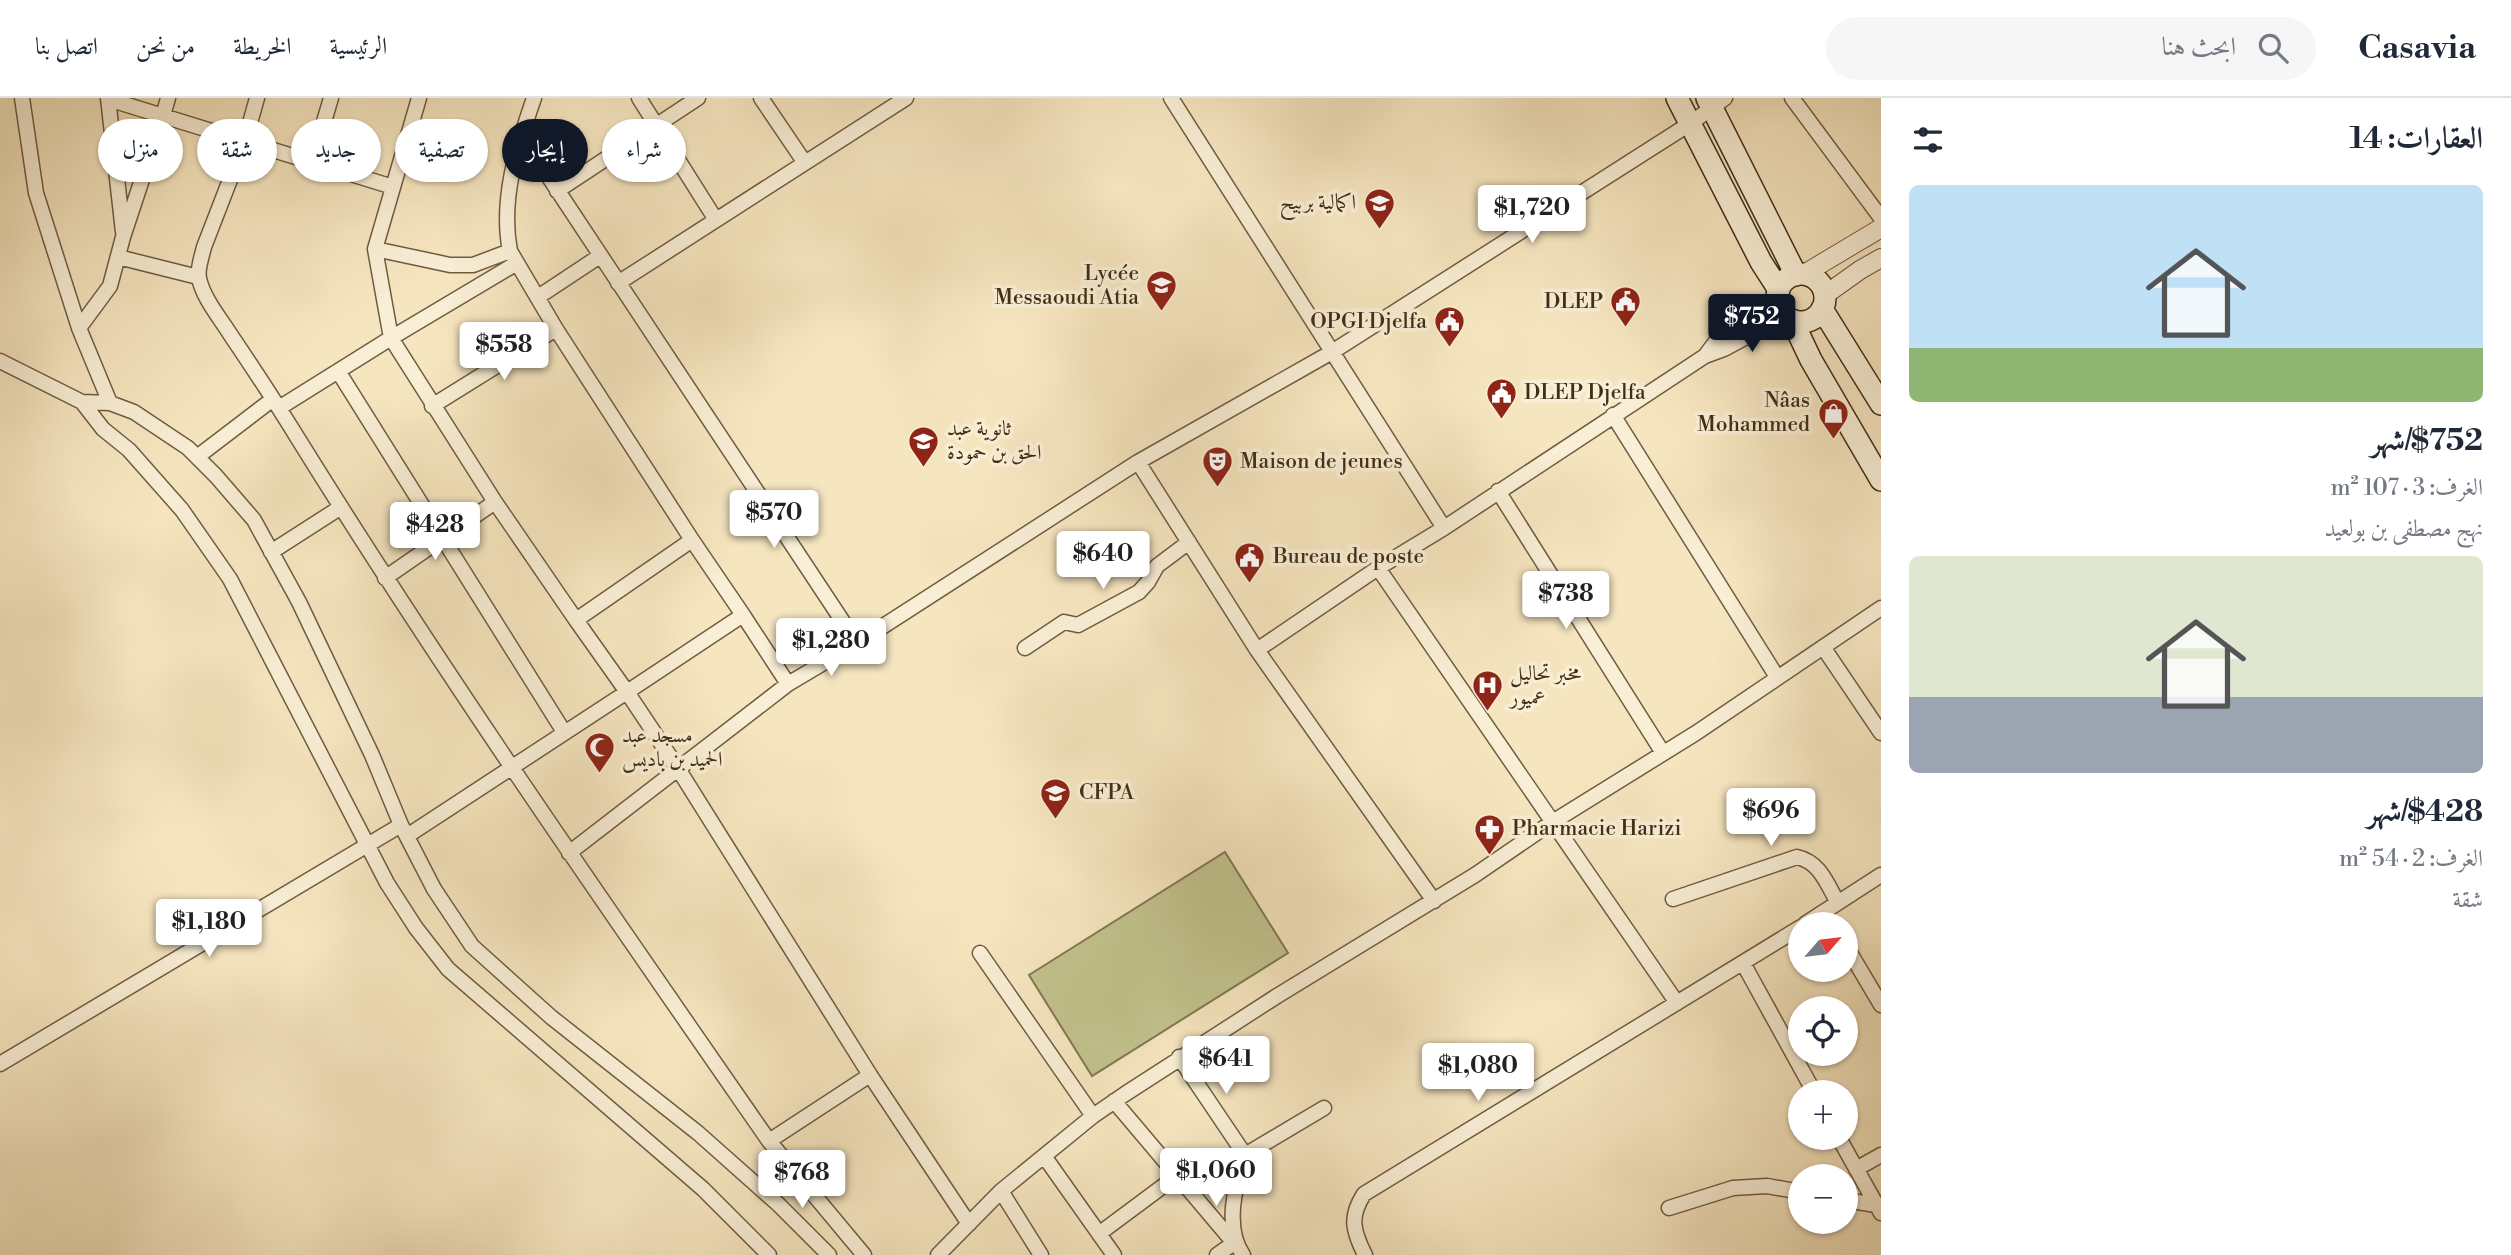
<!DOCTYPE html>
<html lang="ar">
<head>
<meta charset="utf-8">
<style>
  body { margin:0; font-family:"Libre Bodoni",Amiri,serif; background:#f6f6f7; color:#1f2937; direction:rtl; height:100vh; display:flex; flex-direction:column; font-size:26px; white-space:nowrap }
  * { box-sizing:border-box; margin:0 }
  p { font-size:23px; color:#747a83 }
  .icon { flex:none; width:38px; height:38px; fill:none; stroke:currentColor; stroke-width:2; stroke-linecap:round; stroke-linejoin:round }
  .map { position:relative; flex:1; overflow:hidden; direction:ltr }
  .side { display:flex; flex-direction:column; background:#fff; width:630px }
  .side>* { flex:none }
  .guide { position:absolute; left:21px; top:21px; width:665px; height:63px; direction:rtl; display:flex; gap:14px }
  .needle { width:46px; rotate:62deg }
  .controls { position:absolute; left:1788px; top:814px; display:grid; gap:14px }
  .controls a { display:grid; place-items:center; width:70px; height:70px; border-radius:50%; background:#fff; box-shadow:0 2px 5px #0004; font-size:35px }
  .price { position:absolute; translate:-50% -60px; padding:0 16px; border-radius:7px; background:#fff; color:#222; font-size:23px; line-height:46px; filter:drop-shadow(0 2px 4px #0008) }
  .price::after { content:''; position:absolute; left:50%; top:42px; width:21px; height:16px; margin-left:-10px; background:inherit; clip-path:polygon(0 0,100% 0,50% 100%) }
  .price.active { background:#111827; color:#fff }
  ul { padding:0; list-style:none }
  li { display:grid; align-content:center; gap:14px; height:371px; padding:0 28px }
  li span { display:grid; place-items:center; height:217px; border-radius:10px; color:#555 }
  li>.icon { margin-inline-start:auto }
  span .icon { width:126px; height:126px; fill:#fffc; stroke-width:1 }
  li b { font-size:30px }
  h2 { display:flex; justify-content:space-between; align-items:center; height:84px; padding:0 28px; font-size:30px }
  .chip { padding:0 24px; border-radius:32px; background:#fff; box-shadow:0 2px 5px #0004; font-size:24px; line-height:63px }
  .chip.active { background:#111827; color:#fff }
  header { display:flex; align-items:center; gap:42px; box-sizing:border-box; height:98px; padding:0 35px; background:#fff; border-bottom:2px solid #e0e1e3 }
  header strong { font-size:33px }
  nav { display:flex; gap:38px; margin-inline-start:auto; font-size:24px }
  .search { width:490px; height:63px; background:#f6f6f7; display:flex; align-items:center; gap:18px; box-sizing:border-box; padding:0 24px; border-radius:38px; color:#747a83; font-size:26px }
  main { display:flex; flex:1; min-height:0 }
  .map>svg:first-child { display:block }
  .pitch { fill:#c2c38e; stroke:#827852; stroke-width:2 }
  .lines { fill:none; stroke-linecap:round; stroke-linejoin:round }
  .minor-casing { stroke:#6f5c40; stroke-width:17 }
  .tertiary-casing { stroke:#6f5c40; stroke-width:20 }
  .secondary-casing { stroke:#422e16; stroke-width:24 }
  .minor { stroke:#f9efd6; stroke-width:14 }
  .tertiary { stroke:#f9efd6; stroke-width:18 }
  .secondary { stroke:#f9efd6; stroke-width:21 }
  .labels { text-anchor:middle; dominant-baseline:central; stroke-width:7; stroke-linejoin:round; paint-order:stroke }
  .poi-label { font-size:21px; fill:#422e16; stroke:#f9efd6; text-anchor:start }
</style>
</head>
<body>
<header>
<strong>Casavia</strong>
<div class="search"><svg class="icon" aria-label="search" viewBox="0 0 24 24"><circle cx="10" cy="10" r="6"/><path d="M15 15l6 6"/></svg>ابحث هنا</div>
<nav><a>الرئيسية</a><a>الخريطة</a><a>من نحن</a><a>اتصل بنا</a></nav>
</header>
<main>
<section class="side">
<h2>العقارات: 14<svg class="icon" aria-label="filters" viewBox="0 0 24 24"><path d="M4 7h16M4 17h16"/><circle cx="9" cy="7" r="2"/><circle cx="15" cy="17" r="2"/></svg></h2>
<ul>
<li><span style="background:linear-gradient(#bfe0f5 75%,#8fb573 0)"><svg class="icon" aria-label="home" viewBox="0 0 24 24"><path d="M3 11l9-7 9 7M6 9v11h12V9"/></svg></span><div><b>$752/شهر</b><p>الغرف: 3 · 107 m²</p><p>نهج مصطفى بن بولعيد</p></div></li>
<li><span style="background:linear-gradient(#dfe7d0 65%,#9aa5b1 0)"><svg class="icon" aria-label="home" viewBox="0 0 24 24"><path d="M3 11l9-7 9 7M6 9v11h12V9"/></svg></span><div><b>$428/شهر</b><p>الغرف: 2 · 54 m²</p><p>شقة</p></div></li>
</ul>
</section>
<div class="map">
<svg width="1881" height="1157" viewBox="0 0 1881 1157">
  <rect width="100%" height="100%" fill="#f6e6c0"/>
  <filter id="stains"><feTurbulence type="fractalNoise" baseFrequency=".00286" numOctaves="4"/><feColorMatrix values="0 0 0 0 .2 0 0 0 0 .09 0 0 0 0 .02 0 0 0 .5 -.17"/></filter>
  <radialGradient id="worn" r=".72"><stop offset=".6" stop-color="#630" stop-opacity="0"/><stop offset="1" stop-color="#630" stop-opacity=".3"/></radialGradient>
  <path class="pitch" d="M1225,754L1288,855L1092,978L1029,877Z"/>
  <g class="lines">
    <defs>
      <path id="minor" d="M22,0L36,95L79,230
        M108,0L123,134
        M168,0L163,18L393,89
        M257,0L245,43L204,149C202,158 197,171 199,180C203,200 220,220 230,236C253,270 276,305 297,339C446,579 608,811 769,1043L870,977
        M419,0L375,151L391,240L517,165
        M639,0L716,122
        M761,0L805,65
        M1171,0L1444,430L1705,258L1724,251L1785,218
        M1792,0L1881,120
        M108,1L163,18L123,139L110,188L79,230L110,305
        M521,37L857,545L1138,364L1332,254L1691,25L1725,0
        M312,64L331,0
        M557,93L698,0
        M375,151L450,167H473L510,153C500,101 517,49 534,0
        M118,159L198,179
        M618,185L906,0
        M538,199L600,158
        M1705,258L1717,242L1777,199
        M0,263L82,304L110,305L134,314L188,350L216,378L254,422L299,504L372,657L401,727L434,791L472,848L551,919L698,1035L778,1106L829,1157
        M338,273L564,634
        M82,304L103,331L129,352L182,412L230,481L387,785L416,830L448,871L703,1091L769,1157
        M432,308L556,231
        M279,310L391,240L495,404L576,522L692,442L556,231L510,153
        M1613,317L1777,579
        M197,359L273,301
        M1138,364L1257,552L1434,803
        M1498,393L1663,655
        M271,454L341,409
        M1378,470L1677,905
        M385,480L495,404
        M743,517L788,586
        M576,522L627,594L743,517L692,442
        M1823,549L1881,635
        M1025,550L1064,524L1078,527L1139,494L1148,484L1157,468L1189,444
        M1257,552L1378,470L1444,430
        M407,738L627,594L677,669L870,977L969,1126
        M569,755L788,586L857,545
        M1673,801L1797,759C1820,764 1827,786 1838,805
        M1805,826L1881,777
        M1846,848L1881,907
        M980,855L1093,1018
        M1743,865L1814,994
        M1179,959L1245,1057
        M0,966L401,727
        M1114,1003L1234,1145L1217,1157
        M1839,1040L1881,1115
        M769,1043L864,1157
        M1044,1058L1114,1157
        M1856,1071L1881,1057
        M1001,1093L1041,1157
        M1846,1102L1876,1107
        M1669,1110L1733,1090L1767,1088L1801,1094
        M1100,1135L1178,1077
        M938,1157L1001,1093L1093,1018L1125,996L1277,898L1475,777L1551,725L1696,635L1881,510
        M1243,1157C1224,1129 1235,1088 1245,1057L1324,1010
        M1365,1157C1353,1133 1349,1119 1364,1096L1801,829"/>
      <path id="tertiary" d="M1804,176L1881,130
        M1825,197L1860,172L1881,160"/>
      <path id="secondary" d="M1677,0L1761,164L1779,192
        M1707,0L1796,177
        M1777 200a24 24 0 1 1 48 0a24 24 0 1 1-48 0Z
        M1822,211L1881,306
        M1792,222L1811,262L1881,382"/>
    </defs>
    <use href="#minor" class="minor-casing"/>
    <use href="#tertiary" class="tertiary-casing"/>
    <use href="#secondary" class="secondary-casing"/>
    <use href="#minor" class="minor"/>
    <use href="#tertiary" class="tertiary"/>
    <use href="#secondary" class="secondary"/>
  </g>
  <defs>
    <symbol id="school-pin" viewBox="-11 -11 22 30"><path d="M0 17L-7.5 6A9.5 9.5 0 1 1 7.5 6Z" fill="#8f2418" stroke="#f9efd6"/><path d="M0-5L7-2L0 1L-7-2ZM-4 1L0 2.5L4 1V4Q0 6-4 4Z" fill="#fff"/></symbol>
    <symbol id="civic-pin" viewBox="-11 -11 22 30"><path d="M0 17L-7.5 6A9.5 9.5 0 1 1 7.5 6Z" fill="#8f2418" stroke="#f9efd6"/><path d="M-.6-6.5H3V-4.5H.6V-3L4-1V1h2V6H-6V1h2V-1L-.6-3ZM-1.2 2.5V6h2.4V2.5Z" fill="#fff"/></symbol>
    <symbol id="shop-pin" viewBox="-11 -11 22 30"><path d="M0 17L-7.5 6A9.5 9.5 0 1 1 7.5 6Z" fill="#8f2418" stroke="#f9efd6"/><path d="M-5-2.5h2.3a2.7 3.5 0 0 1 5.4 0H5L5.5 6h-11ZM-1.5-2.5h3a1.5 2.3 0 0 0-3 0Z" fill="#fff"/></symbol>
    <symbol id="theatre-pin" viewBox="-11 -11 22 30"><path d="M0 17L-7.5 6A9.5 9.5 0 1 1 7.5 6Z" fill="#8f2418" stroke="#f9efd6"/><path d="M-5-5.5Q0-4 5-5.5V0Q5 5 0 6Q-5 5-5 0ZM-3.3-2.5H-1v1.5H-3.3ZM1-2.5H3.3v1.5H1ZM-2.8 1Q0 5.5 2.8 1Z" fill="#fff"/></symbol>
    <symbol id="hospital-pin" viewBox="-11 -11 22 30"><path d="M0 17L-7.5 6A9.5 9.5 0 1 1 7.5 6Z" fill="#8f2418" stroke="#f9efd6"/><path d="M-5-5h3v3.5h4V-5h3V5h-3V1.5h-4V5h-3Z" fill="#fff"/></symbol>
    <symbol id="mosque-pin" viewBox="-11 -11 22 30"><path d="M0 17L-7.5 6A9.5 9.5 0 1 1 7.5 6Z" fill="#8f2418" stroke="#f9efd6"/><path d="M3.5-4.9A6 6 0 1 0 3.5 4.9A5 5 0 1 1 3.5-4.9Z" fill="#fff"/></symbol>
    <symbol id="university-pin" viewBox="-11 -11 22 30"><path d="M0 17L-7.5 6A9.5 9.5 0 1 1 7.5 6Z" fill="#8f2418" stroke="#f9efd6"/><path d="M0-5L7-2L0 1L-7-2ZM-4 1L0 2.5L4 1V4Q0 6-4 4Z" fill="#fff"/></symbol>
    <symbol id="pharmacy-pin" viewBox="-11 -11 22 30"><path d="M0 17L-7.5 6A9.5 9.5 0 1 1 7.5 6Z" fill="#8f2418" stroke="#f9efd6"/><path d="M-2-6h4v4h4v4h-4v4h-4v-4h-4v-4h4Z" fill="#fff"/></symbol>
  </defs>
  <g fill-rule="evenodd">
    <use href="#school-pin" x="1362" y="88" width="35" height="47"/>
    <use href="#school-pin" x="1144" y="170" width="35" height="47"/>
    <use href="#civic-pin" x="1608" y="186" width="35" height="47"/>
    <use href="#civic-pin" x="1432" y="206" width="35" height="47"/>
    <use href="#civic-pin" x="1484" y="278" width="35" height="47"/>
    <use href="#shop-pin" x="1816" y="298" width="35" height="47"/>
    <use href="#school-pin" x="906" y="326" width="35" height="47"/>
    <use href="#theatre-pin" x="1200" y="346" width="35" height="47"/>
    <use href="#civic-pin" x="1232" y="442" width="35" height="47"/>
    <use href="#hospital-pin" x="1470" y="570" width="35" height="47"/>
    <use href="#mosque-pin" x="582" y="632" width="35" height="47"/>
    <use href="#university-pin" x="1038" y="678" width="35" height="47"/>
    <use href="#pharmacy-pin" x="1472" y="714" width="35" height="47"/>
  </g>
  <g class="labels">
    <g class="poi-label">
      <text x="1356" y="105" text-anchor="end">اكمالية بربيح</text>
      <text x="1139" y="176" text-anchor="end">Lycée<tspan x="1139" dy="24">Messaoudi Atia</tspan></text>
      <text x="1603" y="204" text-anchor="end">DLEP</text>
      <text x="1427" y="224" text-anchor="end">OPGI Djelfa</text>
      <text x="1524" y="295">DLEP Djelfa</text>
      <text x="1810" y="303" text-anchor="end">Nâas<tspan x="1810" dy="24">Mohammed</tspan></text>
      <text x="947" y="331">ثانوية عبد<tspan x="947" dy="24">الحق بن حمودة</tspan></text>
      <text x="1240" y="364">Maison de jeunes</text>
      <text x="1273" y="459">Bureau de poste</text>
      <text x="1510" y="576">مخبر تحاليل<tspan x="1510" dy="24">عميور</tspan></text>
      <text x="622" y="638">مسجد عبد<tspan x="622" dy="24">الحميد بن باديس</tspan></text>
      <text x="1079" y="695">CFPA</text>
      <text x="1512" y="731">Pharmacie Harizi</text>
    </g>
  </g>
  <rect width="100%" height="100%" filter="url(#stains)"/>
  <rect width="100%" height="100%" fill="url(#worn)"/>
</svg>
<div class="controls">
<a><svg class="needle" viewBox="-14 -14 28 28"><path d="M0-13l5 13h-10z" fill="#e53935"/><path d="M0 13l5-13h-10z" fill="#747a83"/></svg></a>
<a><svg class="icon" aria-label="locate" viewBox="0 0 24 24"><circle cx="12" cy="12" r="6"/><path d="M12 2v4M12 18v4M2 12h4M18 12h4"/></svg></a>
<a>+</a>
<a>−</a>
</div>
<b class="price" style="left:1532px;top:147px">$1,720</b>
<b class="price active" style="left:1752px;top:256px">$752</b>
<b class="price" style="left:504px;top:284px">$558</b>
<b class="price" style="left:774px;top:452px">$570</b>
<b class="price" style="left:435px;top:464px">$428</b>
<b class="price" style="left:1103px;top:493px">$640</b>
<b class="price" style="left:1566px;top:533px">$738</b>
<b class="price" style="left:831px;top:580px">$1,280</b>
<b class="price" style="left:1771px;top:750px">$696</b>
<b class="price" style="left:209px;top:861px">$1,180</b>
<b class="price" style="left:1226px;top:998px">$641</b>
<b class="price" style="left:1478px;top:1005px">$1,080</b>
<b class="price" style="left:1216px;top:1110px">$1,060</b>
<b class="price" style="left:802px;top:1112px">$768</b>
<div class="guide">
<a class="chip">شراء</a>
<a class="chip active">إيجار</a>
<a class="chip">تصفية</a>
<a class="chip">جديد</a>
<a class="chip">شقة</a>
<a class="chip">منزل</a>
</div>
</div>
</main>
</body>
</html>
